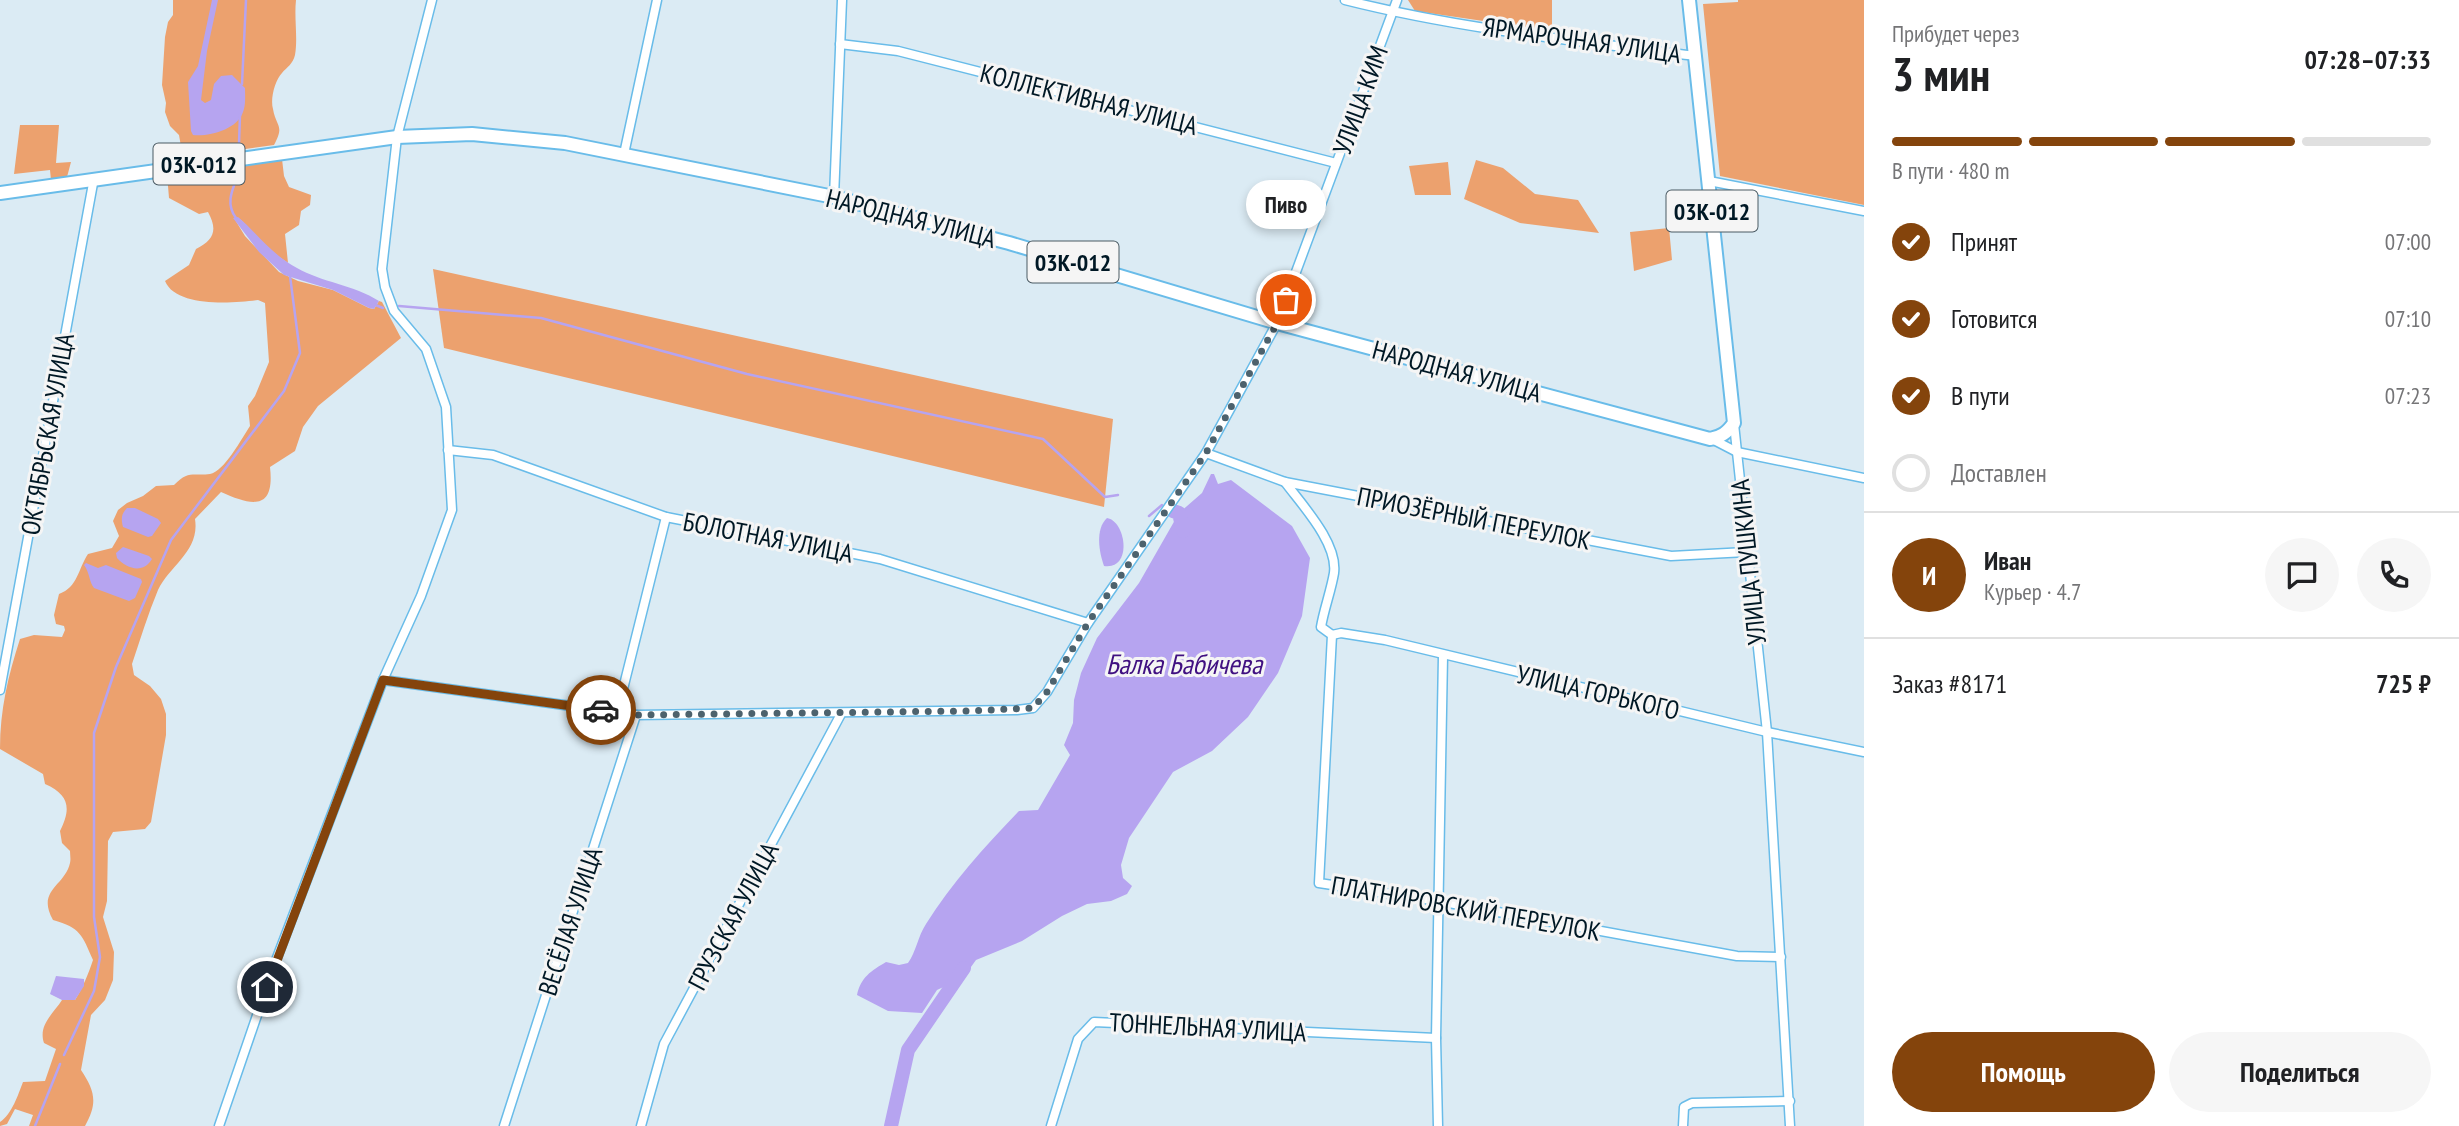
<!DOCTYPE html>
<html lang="ru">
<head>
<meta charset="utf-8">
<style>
  body { margin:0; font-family:"PT Sans Narrow",sans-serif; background:#f6f6f6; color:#202124; height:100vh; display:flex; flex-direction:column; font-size:26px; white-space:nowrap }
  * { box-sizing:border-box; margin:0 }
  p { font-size:23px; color:#757577 }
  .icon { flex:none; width:38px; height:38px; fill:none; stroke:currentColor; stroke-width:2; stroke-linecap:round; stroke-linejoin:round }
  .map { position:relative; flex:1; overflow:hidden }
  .drawer { display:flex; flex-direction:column; background:#fff; width:595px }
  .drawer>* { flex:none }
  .pin { position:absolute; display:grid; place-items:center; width:60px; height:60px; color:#fff; margin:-30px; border:4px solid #fff; border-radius:50%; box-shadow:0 2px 7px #0007 }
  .courier { position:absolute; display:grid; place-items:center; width:70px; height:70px; margin:-35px; border:5px solid #84440c; border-radius:50%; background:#fff; color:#222; box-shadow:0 2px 9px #0007 }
  .bubble { position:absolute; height:49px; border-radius:24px; background:#fff; box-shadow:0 4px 10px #0003; font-size:23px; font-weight:600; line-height:49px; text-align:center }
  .overview em { font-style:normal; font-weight:600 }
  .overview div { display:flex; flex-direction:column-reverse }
  .overview { display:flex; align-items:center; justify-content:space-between; height:119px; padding:0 28px }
  h1 { font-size:46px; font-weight:600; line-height:52px }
  .bar { display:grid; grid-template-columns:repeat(4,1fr); gap:10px 7px; align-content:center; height:84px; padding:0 28px }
  .bar i { height:9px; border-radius:5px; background:#e0e0e0 }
  .bar .active { background:#84440c }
  .bar p { grid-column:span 4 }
  .line { display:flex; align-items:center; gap:18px; padding:0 28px; border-top:2px solid #e0e0e0 }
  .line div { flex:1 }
  .round { display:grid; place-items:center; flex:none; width:74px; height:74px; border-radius:37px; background:#f6f6f6 }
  ol { padding:0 28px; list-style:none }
  li { display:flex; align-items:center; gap:21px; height:77px }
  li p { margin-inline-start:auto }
  li .icon { padding:7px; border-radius:50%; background:#84440c; color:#fff; stroke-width:4 }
  li:last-child { color:#757577 }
  li i { width:38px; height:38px; border:4px solid #e0e0e0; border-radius:50% }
  .button { display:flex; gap:14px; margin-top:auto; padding:14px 28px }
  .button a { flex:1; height:80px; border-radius:42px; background:#84440c; color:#fff; font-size:28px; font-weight:600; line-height:80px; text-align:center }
  .button a+a { background:#f6f6f6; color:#202124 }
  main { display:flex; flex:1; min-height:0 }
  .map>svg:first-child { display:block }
  .green { fill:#eca16e }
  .water { fill:#b6a4f0 }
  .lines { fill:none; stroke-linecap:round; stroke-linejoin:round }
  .stream { stroke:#b6a4f0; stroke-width:2.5 }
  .river { stroke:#b6a4f0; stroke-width:14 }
  .minor-casing { stroke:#69bce9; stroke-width:11 }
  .primary-casing { stroke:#69bce9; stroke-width:16 }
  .minor { stroke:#fff; stroke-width:8 }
  .primary { stroke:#fff; stroke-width:12 }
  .done { stroke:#4d626d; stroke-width:7; stroke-dasharray:0 12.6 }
  .route { stroke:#84440c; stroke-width:9 }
  .labels { text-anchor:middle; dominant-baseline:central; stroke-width:6; stroke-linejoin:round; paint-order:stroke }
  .shield { fill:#f5f5f5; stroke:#4a5a63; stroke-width:2 }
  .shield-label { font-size:24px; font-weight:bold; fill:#001825 }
  .street-label { font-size:26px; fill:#001825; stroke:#f5f5f5 }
  .water-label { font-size:28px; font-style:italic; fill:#401081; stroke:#f5f5f5 }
</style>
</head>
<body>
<main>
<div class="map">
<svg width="1864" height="1126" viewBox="0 0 1864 1126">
  <rect width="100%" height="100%" fill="#dbebf4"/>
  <!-- green -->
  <g class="green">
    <path d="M173,0H296C294,18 298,38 295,55C293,64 287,67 282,73C275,80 270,99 273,109C276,127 285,125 274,145L183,158L179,135L170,126L165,112L166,103L162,85L165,37L168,22L173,15Z"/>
    <polygon points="1408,0 1552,0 1552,31 1415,11"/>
    <polygon points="1738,0 1864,0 1864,205 1720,176 1703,4 1738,2"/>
    <polygon points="20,125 59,125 56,163 71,162 67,177 51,180 50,170 14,174"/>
    <path d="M282,159L284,176L289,187L311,195L310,205L301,211L299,225L285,234L288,263L269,250L242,221L238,218H234L245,236L279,272L298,281L333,290L369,308L374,309L379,301L382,302L401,338L318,406L303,427L295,451L270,467C275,511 252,506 221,492L195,519C200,551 170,565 158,590C148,614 140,640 132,664L134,675L150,686L161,699L166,714V735L151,822L145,829L113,832L108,841L107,901L103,917L114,952L113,980L105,1000L91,1015L81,1070C95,1091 98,1103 85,1126H29L33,1115L15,1109L7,1124L0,1126V1122C12,1114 18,1095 23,1082L45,1081L56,1049L44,1043C38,1025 53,1014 62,1000H75C83,987 88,975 93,960C82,935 81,928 53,920C36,890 65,886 70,863C71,859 70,855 70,851L62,843L60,831C71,809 70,795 45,784L43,774L0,749C0,710 8,676 20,639L34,635L62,637L65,630L64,626L56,624L54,615L59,594C78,587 78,569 88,554L112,548L119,536L113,521L118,510L127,503L143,496L156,486L174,485C188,470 193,476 210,474C224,472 242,438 250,426L248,406L255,396L269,362L265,303L258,300C234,303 176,308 165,281L189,265L196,249C214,240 218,230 208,212L199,214L169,198L167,174Z"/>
    <polygon points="1476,160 1503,168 1535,194 1578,200 1599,233 1520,223 1464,199"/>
    <polygon points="1448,162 1451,195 1415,195 1409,166"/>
    <polygon points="1669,228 1672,260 1634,271 1630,232"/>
    <polygon points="433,269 1113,419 1104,507 444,348"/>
  </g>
  <!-- water -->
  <g class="water">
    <path d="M212,0H218L207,51L201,100L205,103L211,100L214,84L221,76L232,75L245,88C245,95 246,105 243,112C238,129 209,137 193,135L191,131L188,82L198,66Z"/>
    <path d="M238,217C259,235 271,254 297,268C321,282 354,285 379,301L374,309L369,308L333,290L284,275L259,252L233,218Z"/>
    <path d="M1211,474H1214L1218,484L1231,480L1292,526L1310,558L1302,616L1278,673L1248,717L1212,751L1173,772L1129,838L1121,865L1123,878L1132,886L1127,894L1111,901L1087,904L1062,916L1022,941L976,960L963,978L937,990L922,1013L888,1011L857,995C861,977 871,971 886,962L899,965L908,963C916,952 918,936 926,924C951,884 986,845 1019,811L1038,810L1070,755L1064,745L1073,723L1074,700L1081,673L1097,638L1139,583L1179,513L1202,493Z"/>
    <path d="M127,508H135L158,519L161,523L152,536L148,537L123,527C121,519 121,514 127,508Z"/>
    <path d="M1107,518C1126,521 1133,570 1104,566C1099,552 1095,529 1107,518Z"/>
    <path d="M123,547L149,556L152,559C143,574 127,569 117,558L116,553Z"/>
    <path d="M86,563L98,568L106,565L141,579L142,582L135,598L129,601L94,588C89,582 90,573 84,565Z"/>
    <polygon points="56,976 84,979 84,986 75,1000 62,1000 50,994"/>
  </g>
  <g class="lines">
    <!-- stream -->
    <g class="stream">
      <polyline points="242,84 246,0"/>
      <polyline points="239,143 240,115"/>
      <path d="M236,218C224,202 234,187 240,170"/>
      <polyline points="373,304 383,308"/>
      <polyline points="399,306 541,318 747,374 1043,439 1105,497 1118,495"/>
      <polyline points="1149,516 1162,505"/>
      <polyline points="64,1055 94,991 100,957 94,917 94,733 116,667 171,540 284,391 300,353 290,276"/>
      <polyline points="35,1126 60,1064"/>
    </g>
    <!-- river -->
    <g class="river">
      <polyline points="1173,511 1179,513 1183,531"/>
      <polyline points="891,1126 908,1050 964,968"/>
    </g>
    <!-- minor casing -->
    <g class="minor-casing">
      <g id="minor">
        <path d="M1345,0C1460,29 1578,41 1695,56"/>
        <polyline points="840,44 898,51 1336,163"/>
        <polyline points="624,154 657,0"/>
        <polyline points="1709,181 1864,211"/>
        <polyline points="834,197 842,0"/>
        <polyline points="1734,424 1767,732 1790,1126"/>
        <polyline points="1712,439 1737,452 1864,478"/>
        <polyline points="448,450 493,455 666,517 880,559 1088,623"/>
        <polyline points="1206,453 1285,482 1671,556 1746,552"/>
        <path d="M1285,482C1302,505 1338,543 1334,573C1331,591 1324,609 1321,627L1332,635L1319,883L1438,901L1737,956L1781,957"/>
        <polyline points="1332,635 1341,633 1385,640 1767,732 1864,752"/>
        <polyline points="383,680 636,715 1017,710 1033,708 1047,692 1088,623 1206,453 1277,323 1397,0"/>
        <polyline points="0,690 94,178"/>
        <polyline points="617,713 666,517"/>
        <polyline points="219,1126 275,963 383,680 421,596 452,510 446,407 426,349 394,311 385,287 382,269 397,137 432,0"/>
        <polyline points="504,1126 636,715"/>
        <polyline points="641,1126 664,1044 841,714"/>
        <polyline points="1051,1126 1078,1039 1094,1022 1436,1038"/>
        <polyline points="1438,1126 1436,1038 1443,656"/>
        <polyline points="1683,1126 1684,1107 1692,1103 1790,1101"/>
      </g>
    </g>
    <!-- primary casing -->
    <g class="primary-casing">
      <path id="primary" d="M0,193L397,137L472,134L565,143L834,197L1009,243L1277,323L1710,439C1721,437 1727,433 1734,423L1689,0"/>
    </g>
    <!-- minor -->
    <use href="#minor" class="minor"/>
    <!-- primary -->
    <use href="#primary" class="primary"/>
  </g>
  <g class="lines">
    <!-- done -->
    <polyline class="done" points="601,710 636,715 967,711 1033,708 1047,692 1088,623 1206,453 1277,323 1286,300"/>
    <!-- route -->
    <polyline class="route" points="267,987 383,680 601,710"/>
  </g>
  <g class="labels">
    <!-- shield labels -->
    <g class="shield">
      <rect x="153.5" y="143.5" width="91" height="41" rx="5"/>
      <rect x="1666.5" y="190.5" width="91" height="41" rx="5"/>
      <rect x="1027.5" y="241.5" width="91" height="41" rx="5"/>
    </g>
    <g class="shield-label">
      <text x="199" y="164">03К-012</text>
      <text x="1712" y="211">03К-012</text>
      <text x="1073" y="262">03К-012</text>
    </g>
    <!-- street labels -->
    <g class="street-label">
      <text transform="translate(1582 40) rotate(8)">ЯРМАРОЧНАЯ УЛИЦА</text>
      <text transform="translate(1089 99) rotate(14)">КОЛЛЕКТИВНАЯ УЛИЦА</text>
      <text transform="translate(1360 100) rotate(-70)">УЛИЦА КИМ</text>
      <text transform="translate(911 218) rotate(14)">НАРОДНАЯ УЛИЦА</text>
      <text transform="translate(1457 371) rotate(15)">НАРОДНАЯ УЛИЦА</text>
      <text transform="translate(47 434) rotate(-80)">ОКТЯБРЬСКАЯ УЛИЦА</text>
      <text transform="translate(1474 518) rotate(11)">ПРИОЗЁРНЫЙ ПЕРЕУЛОК</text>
      <text transform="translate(768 537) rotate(11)">БОЛОТНАЯ УЛИЦА</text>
      <text transform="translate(1748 562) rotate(-96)">УЛИЦА ПУШКИНА</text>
      <text transform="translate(1598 692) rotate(13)">УЛИЦА ГОРЬКОГО</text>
      <text transform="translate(1466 908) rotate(10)">ПЛАТНИРОВСКИЙ ПЕРЕУЛОК</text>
      <text transform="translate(733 916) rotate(-62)">ГРУЗСКАЯ УЛИЦА</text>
      <text transform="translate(570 921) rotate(-72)">ВЕСЁЛАЯ УЛИЦА</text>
      <text transform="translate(1208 1027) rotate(3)">ТОННЕЛЬНАЯ УЛИЦА</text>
    </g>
    <!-- water labels -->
    <g class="water-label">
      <text x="1184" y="663">Балка Бабичева</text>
    </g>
  </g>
</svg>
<div class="pin" style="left:1286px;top:300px;background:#ea580c"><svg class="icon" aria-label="bag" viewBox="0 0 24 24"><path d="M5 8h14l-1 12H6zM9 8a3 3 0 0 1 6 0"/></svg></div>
<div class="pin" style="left:267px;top:987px;background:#1f2937"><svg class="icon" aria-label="home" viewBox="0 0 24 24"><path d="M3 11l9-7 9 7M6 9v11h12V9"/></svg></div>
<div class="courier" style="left:601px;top:710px"><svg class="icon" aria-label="car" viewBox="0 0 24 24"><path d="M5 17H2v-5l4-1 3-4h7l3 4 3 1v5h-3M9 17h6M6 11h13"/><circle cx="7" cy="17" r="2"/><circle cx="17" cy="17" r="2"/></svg></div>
<div class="bubble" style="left:1246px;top:180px;width:80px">Пиво</div>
</div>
<section class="drawer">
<div class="overview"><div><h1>3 мин</h1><p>Прибудет через</p></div><em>07:28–07:33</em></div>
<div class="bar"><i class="active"></i><i class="active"></i><i class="active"></i><i></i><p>В пути · 480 m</p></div>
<ol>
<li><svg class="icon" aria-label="check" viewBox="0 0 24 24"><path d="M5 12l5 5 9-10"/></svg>Принят<p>07:00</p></li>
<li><svg class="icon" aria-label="check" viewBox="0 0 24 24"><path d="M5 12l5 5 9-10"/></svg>Готовится<p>07:10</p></li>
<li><svg class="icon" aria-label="check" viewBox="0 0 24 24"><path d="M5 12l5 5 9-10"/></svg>В пути<p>07:23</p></li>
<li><i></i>Доставлен</li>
</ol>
<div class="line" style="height:126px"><b class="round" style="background:#84440c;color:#fff">И</b><div><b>Иван</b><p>Курьер · 4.7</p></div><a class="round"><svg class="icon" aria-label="chat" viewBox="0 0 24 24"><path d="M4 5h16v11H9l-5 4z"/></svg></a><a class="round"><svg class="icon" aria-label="phone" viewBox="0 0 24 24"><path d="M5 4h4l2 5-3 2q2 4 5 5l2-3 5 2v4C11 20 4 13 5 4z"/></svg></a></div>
<div class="line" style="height:91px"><div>Заказ #8171</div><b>725 ₽</b></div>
<div class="button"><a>Помощь</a><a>Поделиться</a></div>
</section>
</main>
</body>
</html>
